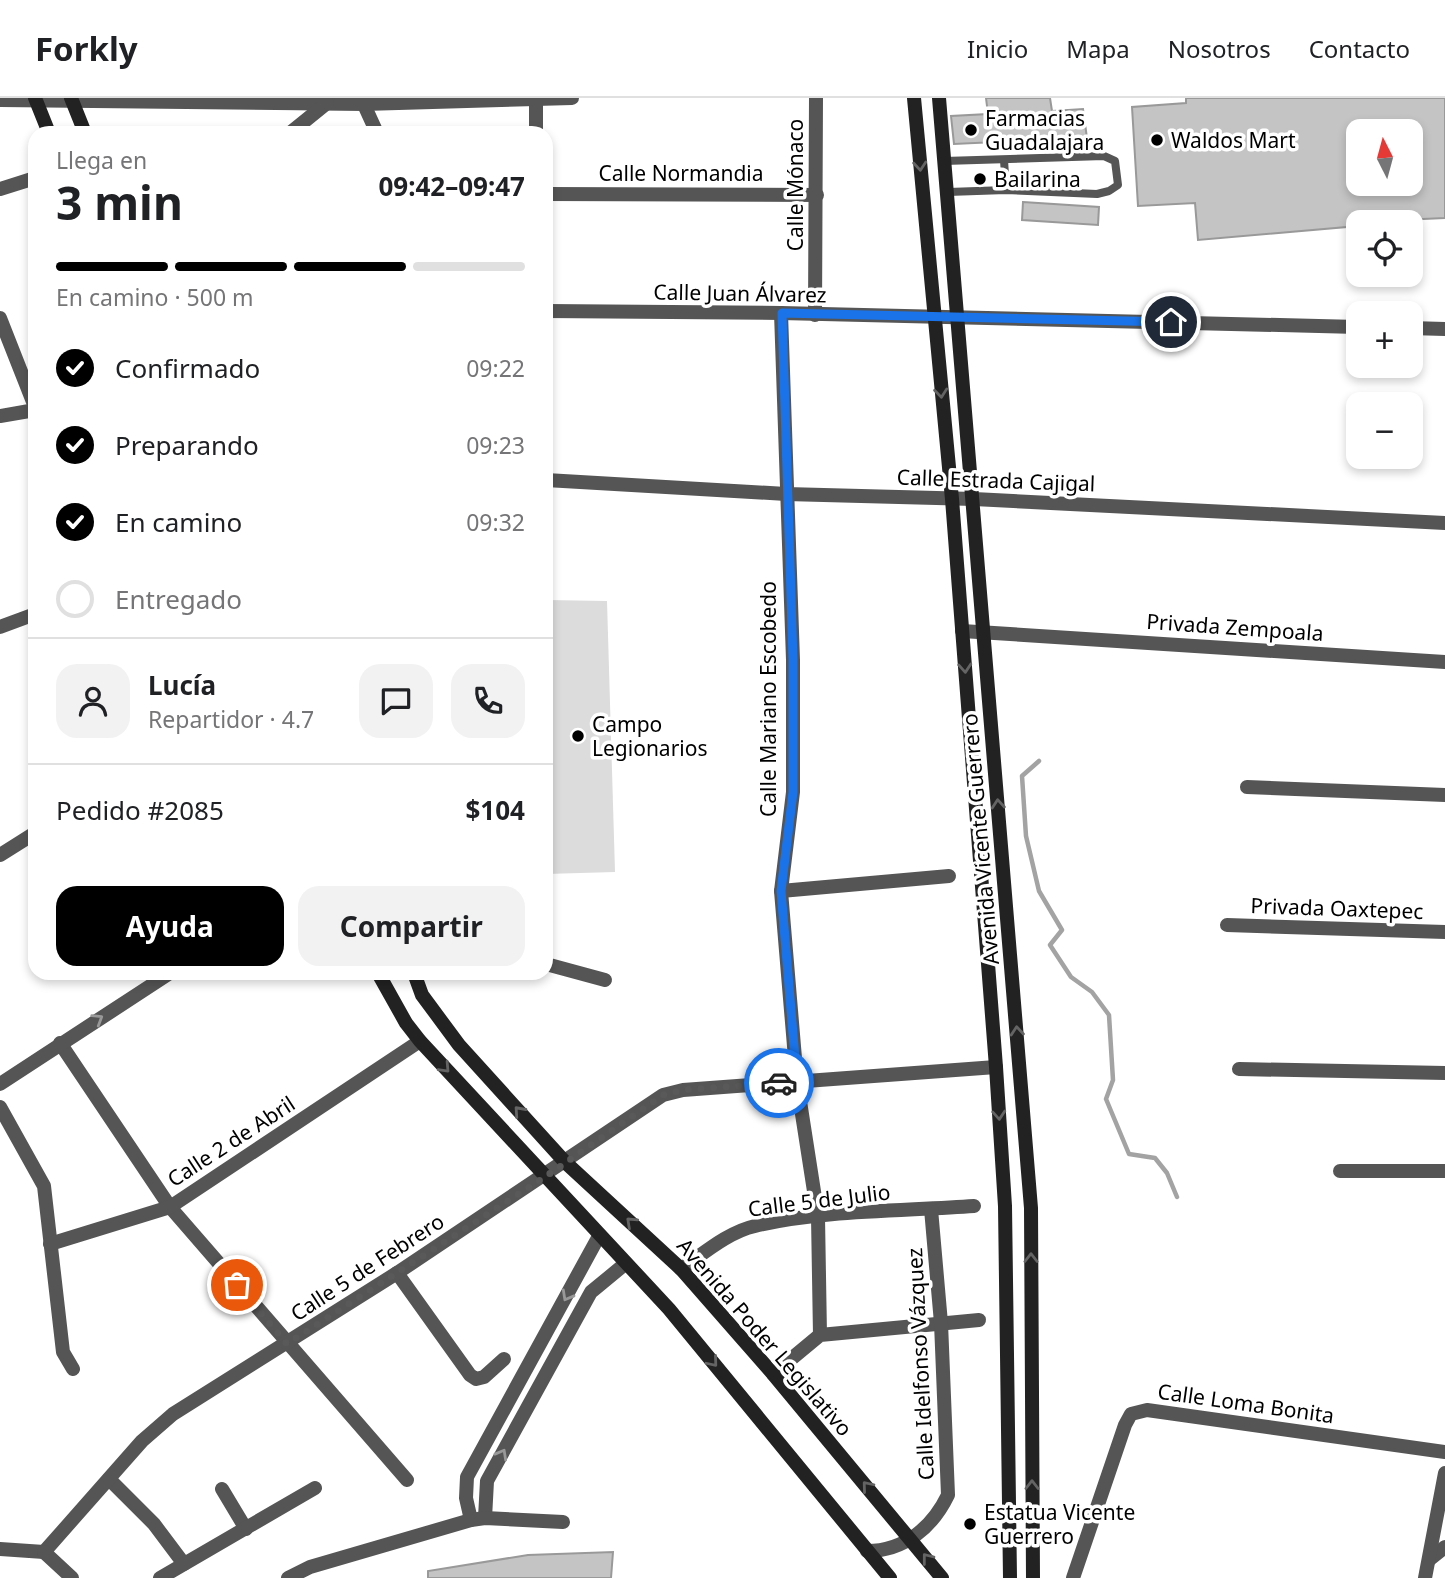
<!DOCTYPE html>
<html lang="es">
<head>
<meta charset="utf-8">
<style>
  body { margin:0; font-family:"Noto Sans",sans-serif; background:#f2f2f2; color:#202124; height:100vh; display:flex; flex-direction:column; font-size:26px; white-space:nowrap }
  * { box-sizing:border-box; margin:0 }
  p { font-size:23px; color:#757577 }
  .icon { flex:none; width:38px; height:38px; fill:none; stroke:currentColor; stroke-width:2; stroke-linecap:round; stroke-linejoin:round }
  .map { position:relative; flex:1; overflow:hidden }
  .side { position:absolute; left:28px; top:28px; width:525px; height:854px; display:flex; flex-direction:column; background:#fff; border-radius:21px; box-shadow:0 4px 10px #0003 }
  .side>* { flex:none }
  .needle { width:46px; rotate:354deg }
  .tools { position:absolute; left:1346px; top:21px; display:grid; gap:14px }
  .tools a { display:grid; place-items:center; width:77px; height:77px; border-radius:14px; background:#fff; box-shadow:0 4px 10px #0003; font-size:35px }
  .pin { position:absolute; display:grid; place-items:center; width:60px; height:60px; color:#fff; margin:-30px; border:4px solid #fff; border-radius:50%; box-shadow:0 2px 7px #0007 }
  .courier { position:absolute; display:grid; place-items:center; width:70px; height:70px; margin:-35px; border:5px solid #1a73e8; border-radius:50%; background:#fff; color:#222; box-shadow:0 2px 9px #0007 }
  .headline em { font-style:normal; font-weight:700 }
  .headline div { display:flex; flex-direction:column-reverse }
  .headline { display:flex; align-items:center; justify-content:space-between; height:119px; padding:0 28px }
  h1 { font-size:46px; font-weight:700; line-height:52px }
  .bar { display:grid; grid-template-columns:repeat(4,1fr); gap:10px 7px; align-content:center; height:84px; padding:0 28px }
  .bar i { height:9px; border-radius:5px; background:#e0e0e0 }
  .bar .on { background:#000 }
  .bar p { grid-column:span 4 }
  .line { display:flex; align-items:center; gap:18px; padding:0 28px; border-top:2px solid #e0e0e0 }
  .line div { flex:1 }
  .round { display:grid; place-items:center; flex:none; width:74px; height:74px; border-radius:21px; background:#f2f2f2 }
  ol { padding:0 28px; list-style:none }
  li { display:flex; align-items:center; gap:21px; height:77px }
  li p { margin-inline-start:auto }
  li .icon { padding:7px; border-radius:50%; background:#000; color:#fff; stroke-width:4 }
  li:last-child { color:#757577 }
  li i { width:38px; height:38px; border:4px solid #e0e0e0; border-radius:50% }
  .button { display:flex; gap:14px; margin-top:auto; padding:14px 28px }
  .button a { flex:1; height:80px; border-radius:21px; background:#000; color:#fff; font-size:28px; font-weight:700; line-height:80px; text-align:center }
  .button a+a { background:#f2f2f2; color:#202124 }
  header { display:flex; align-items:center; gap:42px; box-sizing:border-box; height:98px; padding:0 35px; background:#fff; border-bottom:2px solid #e0e0e0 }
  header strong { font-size:33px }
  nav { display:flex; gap:38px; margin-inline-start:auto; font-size:24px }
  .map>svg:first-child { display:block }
  .green { fill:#dcdcdc }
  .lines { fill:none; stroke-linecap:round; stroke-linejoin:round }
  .stream { stroke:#a3a3a3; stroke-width:4.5 }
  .building { fill:#c4c4c4; stroke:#999; stroke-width:2; fill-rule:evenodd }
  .service { stroke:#555; stroke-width:8 }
  .minor { stroke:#555; stroke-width:14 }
  .tertiary { stroke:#555; stroke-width:14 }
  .secondary { stroke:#222; stroke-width:14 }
  .oneway { stroke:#646464 }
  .oneway2 { stroke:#999 }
  .done { stroke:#595959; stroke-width:7; stroke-dasharray:0 12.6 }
  .route { stroke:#1a73e8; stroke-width:9 }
  .poi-dot { fill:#000; stroke:#fff; stroke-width:2.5 }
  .labels { text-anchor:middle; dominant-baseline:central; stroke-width:7; stroke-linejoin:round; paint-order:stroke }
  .poi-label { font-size:21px; fill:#000; stroke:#fff; text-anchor:start }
  .street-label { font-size:21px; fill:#000; stroke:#fff }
</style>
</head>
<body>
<header>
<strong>Forkly</strong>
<nav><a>Inicio</a><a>Mapa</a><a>Nosotros</a><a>Contacto</a></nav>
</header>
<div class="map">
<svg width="1445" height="1480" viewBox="0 0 1445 1480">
  <rect width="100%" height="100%" fill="#fff"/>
  <!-- green -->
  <polygon class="green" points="546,502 607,503 615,774 546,776"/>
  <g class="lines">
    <!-- stream -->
    <polyline class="stream" points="1039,663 1022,678 1026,738 1039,793 1062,832 1050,847 1071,879 1092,894 1109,917 1113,982 1106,1001 1129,1056 1155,1060 1167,1075 1177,1099"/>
  </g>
  <!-- building -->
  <g class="building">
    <polygon points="986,0 1050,0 1052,13 1083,11 1087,40 954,46 951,18 988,16"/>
    <path d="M1186,0H1445V120L1358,124V128L1198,142L1195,105L1138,108L1132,9L1186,5ZM1358,33H1410V86H1358Z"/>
    <polygon points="1023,104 1099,109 1098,127 1022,122"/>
    <polygon points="613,1454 611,1480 428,1480 428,1473 528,1457"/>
  </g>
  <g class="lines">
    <!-- service -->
    <g class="service">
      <polyline points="1004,62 1006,92"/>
      <polyline points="944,63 1104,58 1115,63 1118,87 1109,93 1097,96 1006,92 948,94"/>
    </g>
    <!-- minor -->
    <g class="minor">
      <polyline points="361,0 377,35"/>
      <polyline points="0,2 364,6 572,0"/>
      <polyline points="290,35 327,5"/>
      <polyline points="536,35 536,2"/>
      <polyline points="0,91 35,80"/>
      <polyline points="546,96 817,97"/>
      <polyline points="546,213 781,215 1358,229"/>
      <polyline points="781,215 793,562 793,694 781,793 797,984 818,1119 820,1237"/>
      <polyline points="815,217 816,0"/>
      <polyline points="0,220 35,309"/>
      <polyline points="1410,230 1445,231"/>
      <polyline points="0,318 35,312"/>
      <polyline points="546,382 786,396 974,401 1445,425"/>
      <polyline points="0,529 35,516"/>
      <polyline points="962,533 1445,564"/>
      <polyline points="1247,689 1445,697"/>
      <polyline points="0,757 35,735"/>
      <polyline points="781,793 949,778"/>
      <polyline points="1227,827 1445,834"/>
      <polyline points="546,866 605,882"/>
      <polyline points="60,945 170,1109 407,1382"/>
      <polyline points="1239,971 1445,975"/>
      <polyline points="0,986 170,875"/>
      <polyline points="0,1009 44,1088 63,1254 73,1271"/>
      <polyline points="1340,1073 1445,1073"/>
      <polyline points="50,1146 170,1109 420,943"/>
      <path d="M681,1171C703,1156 728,1134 755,1128C819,1112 907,1113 974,1108"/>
      <polyline points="397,1175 470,1277 476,1281 484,1279 504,1261"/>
      <polyline points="773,1276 820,1237 979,1222"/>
      <polyline points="109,1381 154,1426 184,1466"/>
      <polyline points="222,1391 246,1431"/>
      <polyline points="485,1420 487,1383 591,1194 625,1166"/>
      <polyline points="471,1422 466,1400 467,1379 599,1138"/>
      <polyline points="0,1451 44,1454"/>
      <path d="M867,1453C904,1453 932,1430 948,1397L941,1225L931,1111"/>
      <polyline points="44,1454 142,1343 173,1316 397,1175 663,997 683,992 996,969"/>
      <polyline points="44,1454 72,1480"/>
      <polyline points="1430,1461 1445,1449"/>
      <polyline points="160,1480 315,1390"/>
      <polyline points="288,1480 310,1469 471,1422 485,1420 563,1424"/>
      <polyline points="1073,1480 1125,1327 1131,1316 1147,1312 1445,1354"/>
    </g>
    <!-- tertiary -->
    <polyline class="tertiary" points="1425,1480 1445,1375"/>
    <!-- secondary -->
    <g class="secondary">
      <polyline points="35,0 49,35"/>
      <polyline points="71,0 85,35"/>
      <polyline points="914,0 952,401 996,969 1005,1108 1010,1480"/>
      <polyline points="939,0 1031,1110 1033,1480"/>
      <polyline points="378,875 406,925 420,943 669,1211 890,1480"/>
      <polyline points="414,875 422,897 459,947 565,1064 681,1171 773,1276 942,1480"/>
    </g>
  </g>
  <!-- one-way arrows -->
  <defs><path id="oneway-chevron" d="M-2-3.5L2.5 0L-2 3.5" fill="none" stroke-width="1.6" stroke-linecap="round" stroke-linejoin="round" transform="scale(1.75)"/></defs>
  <g class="oneway">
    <use href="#oneway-chevron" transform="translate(920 68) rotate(85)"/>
    <use href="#oneway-chevron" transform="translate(941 295) rotate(84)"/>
    <use href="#oneway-chevron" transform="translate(965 570) rotate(86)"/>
    <use href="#oneway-chevron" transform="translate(998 706) rotate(-95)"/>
    <use href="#oneway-chevron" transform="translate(1017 933) rotate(-95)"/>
    <use href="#oneway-chevron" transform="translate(445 970) rotate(47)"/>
    <use href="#oneway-chevron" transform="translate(519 1013) rotate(-132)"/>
    <use href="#oneway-chevron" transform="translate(999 1017) rotate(86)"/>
    <use href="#oneway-chevron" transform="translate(631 1124) rotate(-137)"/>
    <use href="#oneway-chevron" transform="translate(1031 1160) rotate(-90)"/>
    <use href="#oneway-chevron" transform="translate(713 1264) rotate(50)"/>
    <use href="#oneway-chevron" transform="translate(1032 1387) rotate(-90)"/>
    <use href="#oneway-chevron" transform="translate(867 1388) rotate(-130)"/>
    <use href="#oneway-chevron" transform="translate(927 1460) rotate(-128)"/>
  </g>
  <g class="oneway2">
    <use href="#oneway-chevron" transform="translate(98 921) rotate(-32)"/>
    <use href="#oneway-chevron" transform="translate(567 1198) rotate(119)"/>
    <use href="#oneway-chevron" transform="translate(502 1356) rotate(-61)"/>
  </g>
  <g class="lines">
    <!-- done -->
    <polyline class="done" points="237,1187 287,1246 545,1079 663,997 683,992 779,985"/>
    <!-- route -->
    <polyline class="route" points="779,985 797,984 781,793 793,694 793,562 782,215 1171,224"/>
  </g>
  <!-- markers -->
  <g class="poi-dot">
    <circle cx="971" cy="32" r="7"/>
    <circle cx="1157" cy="42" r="7"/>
    <circle cx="980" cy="81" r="7"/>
    <circle cx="578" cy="638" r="7"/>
    <circle cx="970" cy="1426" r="7"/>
  </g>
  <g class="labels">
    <!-- poi labels -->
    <g class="poi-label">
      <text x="985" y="20">Farmacias<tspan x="985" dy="24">Guadalajara</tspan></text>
      <text x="1171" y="42">Waldos Mart</text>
      <text x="994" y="81">Bailarina</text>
      <text x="592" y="626">Campo<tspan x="592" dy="24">Legionarios</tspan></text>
      <text x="984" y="1414">Estatua Vicente<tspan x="984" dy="24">Guerrero</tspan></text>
    </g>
    <!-- street labels -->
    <g class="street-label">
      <text x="681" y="75">Calle Normandia</text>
      <text transform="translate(795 87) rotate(-90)">Calle Mónaco</text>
      <text transform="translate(740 195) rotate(1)">Calle Juan Álvarez</text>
      <text transform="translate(996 382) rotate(2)">Calle Estrada Cajigal</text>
      <text transform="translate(1235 529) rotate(4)">Privada Zempoala</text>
      <text transform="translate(768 601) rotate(-90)">Calle Mariano Escobedo</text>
      <text transform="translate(980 741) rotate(-95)">Avenida Vicente Guerrero</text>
      <text transform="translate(1337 810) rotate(2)">Privada Oaxtepec</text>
      <text transform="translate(231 1043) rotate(-33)">Calle 2 de Abril</text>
      <text transform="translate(819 1102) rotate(-7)">Calle 5 de Julio</text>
      <text transform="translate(367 1169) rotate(-33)">Calle 5 de Febrero</text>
      <text transform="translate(765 1239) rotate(49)">Avenida Poder Legislativo</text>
      <text transform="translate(920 1266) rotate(-93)">Calle Idelfonso Vázquez</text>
      <text transform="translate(1246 1305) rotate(8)">Calle Loma Bonita</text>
    </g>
  </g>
</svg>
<div class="tools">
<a><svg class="needle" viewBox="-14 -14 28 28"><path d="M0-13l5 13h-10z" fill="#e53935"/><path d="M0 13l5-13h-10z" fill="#757577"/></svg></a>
<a><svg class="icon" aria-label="locate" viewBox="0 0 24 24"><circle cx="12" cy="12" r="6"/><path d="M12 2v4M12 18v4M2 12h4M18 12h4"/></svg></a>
<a>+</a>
<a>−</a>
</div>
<div class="pin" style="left:237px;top:1187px;background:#ea580c"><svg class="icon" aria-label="bag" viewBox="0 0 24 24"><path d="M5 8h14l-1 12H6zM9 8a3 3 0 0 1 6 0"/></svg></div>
<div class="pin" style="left:1171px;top:224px;background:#1f2937"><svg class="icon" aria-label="home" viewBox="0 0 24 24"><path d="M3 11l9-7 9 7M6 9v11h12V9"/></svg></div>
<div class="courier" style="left:779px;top:985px"><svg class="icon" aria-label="car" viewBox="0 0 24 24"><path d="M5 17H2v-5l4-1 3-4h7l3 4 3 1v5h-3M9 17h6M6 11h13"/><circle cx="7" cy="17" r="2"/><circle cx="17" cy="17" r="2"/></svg></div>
<section class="side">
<div class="headline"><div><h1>3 min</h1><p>Llega en</p></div><em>09:42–09:47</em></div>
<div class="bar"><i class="on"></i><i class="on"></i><i class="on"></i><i></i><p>En camino · 500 m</p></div>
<ol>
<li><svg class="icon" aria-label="check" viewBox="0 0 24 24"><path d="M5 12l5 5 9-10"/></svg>Confirmado<p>09:22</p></li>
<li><svg class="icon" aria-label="check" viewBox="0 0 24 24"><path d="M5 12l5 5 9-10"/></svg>Preparando<p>09:23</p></li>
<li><svg class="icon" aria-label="check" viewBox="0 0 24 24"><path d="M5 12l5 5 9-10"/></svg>En camino<p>09:32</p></li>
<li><i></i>Entregado</li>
</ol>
<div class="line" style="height:126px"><a class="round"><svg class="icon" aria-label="person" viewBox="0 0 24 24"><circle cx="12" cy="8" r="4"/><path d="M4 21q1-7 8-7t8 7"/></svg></a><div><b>Lucía</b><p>Repartidor · 4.7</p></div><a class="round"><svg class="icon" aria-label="chat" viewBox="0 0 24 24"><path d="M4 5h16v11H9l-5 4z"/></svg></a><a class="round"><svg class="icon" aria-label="phone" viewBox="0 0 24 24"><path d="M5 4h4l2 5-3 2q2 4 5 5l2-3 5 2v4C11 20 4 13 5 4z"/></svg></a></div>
<div class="line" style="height:91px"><div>Pedido #2085</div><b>$104</b></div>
<div class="button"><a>Ayuda</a><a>Compartir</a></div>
</section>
</div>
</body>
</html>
